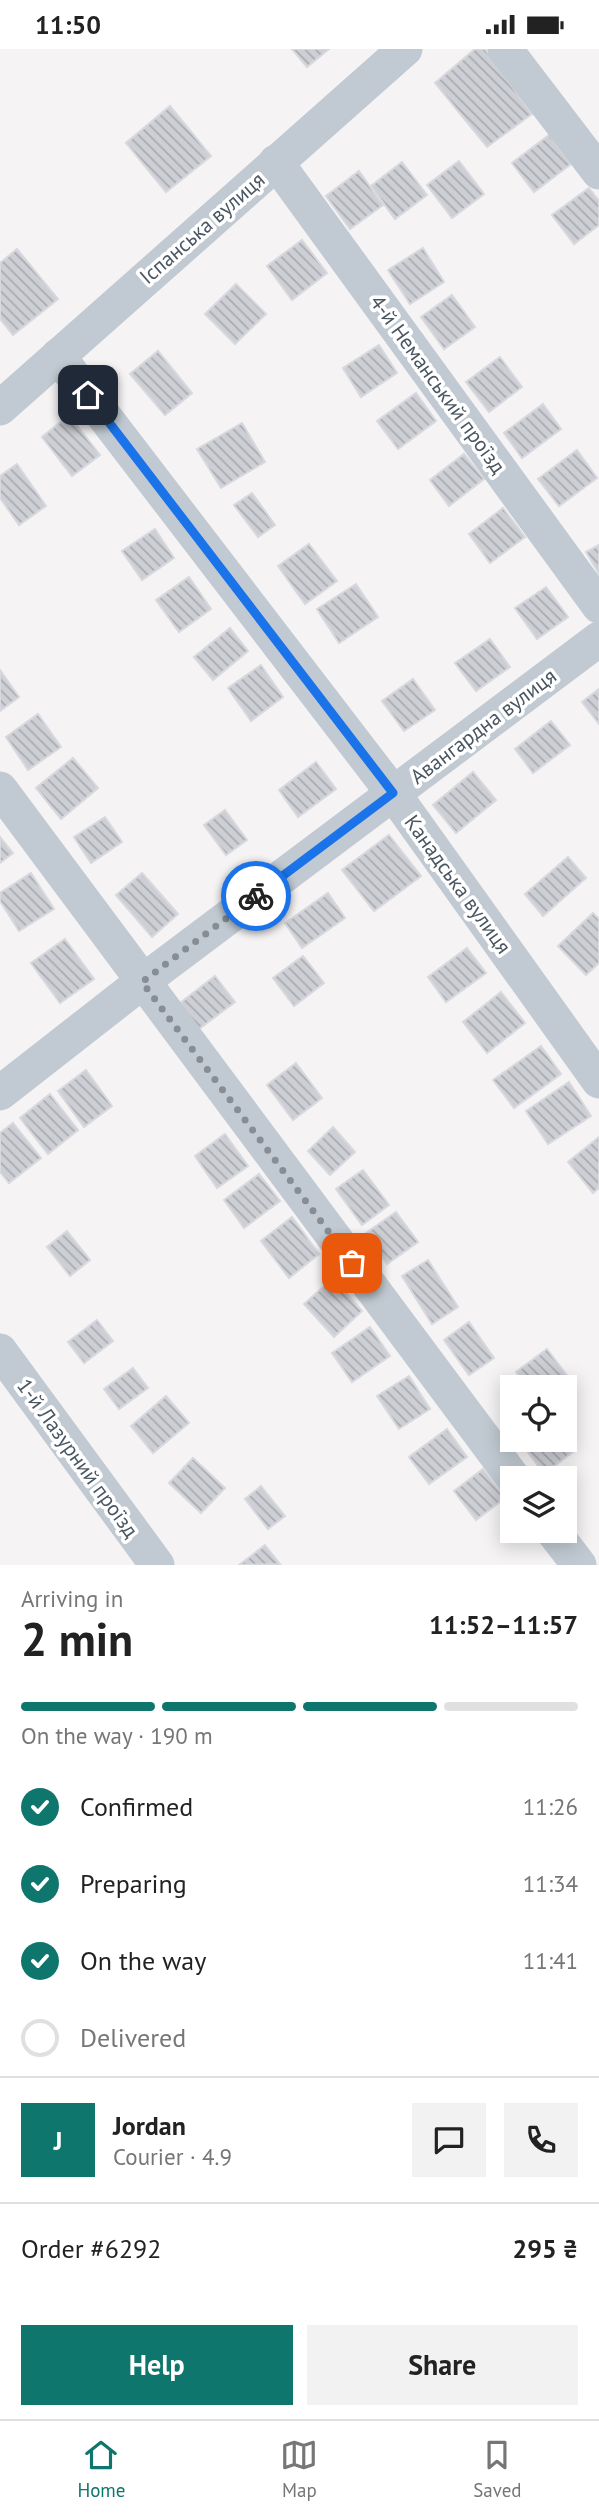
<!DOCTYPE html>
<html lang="en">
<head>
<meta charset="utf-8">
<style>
  body { margin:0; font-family:"PT Sans",sans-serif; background:#f2f2f2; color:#222; height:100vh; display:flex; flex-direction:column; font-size:26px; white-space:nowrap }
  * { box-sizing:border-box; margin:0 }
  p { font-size:23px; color:#767676 }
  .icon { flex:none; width:38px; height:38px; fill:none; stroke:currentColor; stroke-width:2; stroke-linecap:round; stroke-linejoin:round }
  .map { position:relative; height:1516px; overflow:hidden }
  .sheet { display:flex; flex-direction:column; background:#fff; flex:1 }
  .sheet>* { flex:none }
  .tools { position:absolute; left:500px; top:1326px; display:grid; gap:14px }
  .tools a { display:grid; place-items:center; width:77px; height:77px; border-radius:0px; background:#fff; box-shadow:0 4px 18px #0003; font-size:35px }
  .pin { position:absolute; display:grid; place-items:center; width:60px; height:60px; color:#fff; margin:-30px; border-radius:14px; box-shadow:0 4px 10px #0006 }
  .courier { position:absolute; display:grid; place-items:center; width:70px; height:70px; margin:-35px; border:5px solid #1a73e8; border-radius:50%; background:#fff; color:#222; box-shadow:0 2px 9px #0007 }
  .head em { font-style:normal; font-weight:800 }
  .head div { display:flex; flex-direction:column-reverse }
  .head { display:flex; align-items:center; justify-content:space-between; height:119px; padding:0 21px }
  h1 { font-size:46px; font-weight:800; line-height:52px }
  .bar { display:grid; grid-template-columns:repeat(4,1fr); gap:10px 7px; align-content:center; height:84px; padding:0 21px }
  .bar i { height:9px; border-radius:5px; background:#e0e0e0 }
  .bar .selected { background:#0f766e }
  .bar p { grid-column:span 4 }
  .line { display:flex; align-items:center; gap:18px; padding:0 21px; border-top:2px solid #e0e0e0 }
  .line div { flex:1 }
  .round { display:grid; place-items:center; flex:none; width:74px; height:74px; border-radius:0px; background:#f2f2f2 }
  ol { padding:0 21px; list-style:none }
  li { display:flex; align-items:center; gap:21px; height:77px }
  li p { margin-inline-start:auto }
  li .icon { padding:7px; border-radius:50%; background:#0f766e; color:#fff; stroke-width:4 }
  li:last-child { color:#767676 }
  li i { width:38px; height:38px; border:4px solid #e0e0e0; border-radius:50% }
  .primary-button { display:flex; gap:14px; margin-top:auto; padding:14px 21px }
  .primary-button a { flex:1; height:80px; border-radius:0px; background:#0f766e; color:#fff; font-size:28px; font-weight:800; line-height:80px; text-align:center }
  .primary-button a+a { background:#f2f2f2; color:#222 }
  .status { display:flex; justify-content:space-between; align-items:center; height:49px; padding:0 35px; background:#fff; direction:ltr }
  .status svg { height:19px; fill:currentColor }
  .dock { display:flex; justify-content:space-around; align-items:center; height:98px; border-top:2px solid #e0e0e0; background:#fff; font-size:19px; color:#767676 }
  .dock a { display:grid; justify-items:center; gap:4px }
  .dock .selected { color:#0f766e }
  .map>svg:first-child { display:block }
  .building { fill:url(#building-back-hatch); stroke:#d7d9de; stroke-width:2 }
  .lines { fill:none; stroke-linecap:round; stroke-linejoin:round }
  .minor { stroke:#c1cad2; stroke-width:35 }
  .done { stroke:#868d94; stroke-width:7; stroke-dasharray:0 12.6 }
  .route { stroke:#1a73e8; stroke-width:9 }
  .labels { text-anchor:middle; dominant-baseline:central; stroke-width:7; stroke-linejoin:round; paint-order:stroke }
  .street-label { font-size:21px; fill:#4a5661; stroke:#fff }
</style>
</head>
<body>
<div class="status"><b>11:50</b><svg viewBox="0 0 49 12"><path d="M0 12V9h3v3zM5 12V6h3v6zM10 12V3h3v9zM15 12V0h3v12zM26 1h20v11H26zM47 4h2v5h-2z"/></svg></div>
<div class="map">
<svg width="599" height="1516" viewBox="0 0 599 1516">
  <defs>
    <pattern id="building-back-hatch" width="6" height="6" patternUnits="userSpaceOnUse" patternTransform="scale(1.75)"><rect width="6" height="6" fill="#cdcfd5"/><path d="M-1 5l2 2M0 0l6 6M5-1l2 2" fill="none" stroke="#a8abb0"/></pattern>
  </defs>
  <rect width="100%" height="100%" fill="#f5f3f3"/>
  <!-- building -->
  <g class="building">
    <polygon points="292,0 329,0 307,18"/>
    <polygon points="475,0 485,0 532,65 487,98 435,34"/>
    <polygon points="170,57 211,107 166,143 126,94"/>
    <polygon points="549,86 571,115 534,143 512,114"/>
    <polygon points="459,112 484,145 452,169 427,136"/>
    <polygon points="402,113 427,146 395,170 371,137"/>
    <polygon points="359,122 383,156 350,180 326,147"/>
    <polygon points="589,139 599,152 599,176 574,195 552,166"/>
    <polygon points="302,191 327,224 292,251 267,217"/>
    <polygon points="423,199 444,233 410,255 388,221"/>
    <polygon points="17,200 58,250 13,286 0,270 0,214"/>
    <polygon points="236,235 266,265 235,295 205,265"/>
    <polygon points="452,246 475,278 444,300 421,268"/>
    <polygon points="379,296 397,324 361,348 343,319"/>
    <polygon points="158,302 192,344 165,366 130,325"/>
    <polygon points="500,308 522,338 489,363 466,333"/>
    <polygon points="416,344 436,372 398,400 377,372"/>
    <polygon points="543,355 561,380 522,409 504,384"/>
    <polygon points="69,366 100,406 72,427 42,388"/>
    <polygon points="242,374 265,413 221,439 197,400"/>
    <polygon points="577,401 597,429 559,457 538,430"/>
    <polygon points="464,405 484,430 449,457 430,431"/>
    <polygon points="17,415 46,457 19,476 0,449 0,427"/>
    <polygon points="252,444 275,476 258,488 234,456"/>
    <polygon points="503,459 525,488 490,514 469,485"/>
    <polygon points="155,480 174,509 142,531 122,502"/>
    <polygon points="309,495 337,532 305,555 278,517"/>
    <polygon points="599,496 599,525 586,503"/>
    <polygon points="189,528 211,560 179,583 156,551"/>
    <polygon points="356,535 378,568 339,594 317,560"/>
    <polygon points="546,538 568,568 537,590 515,559"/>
    <polygon points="230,579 248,602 213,631 194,608"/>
    <polygon points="490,590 510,618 476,642 455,614"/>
    <polygon points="261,616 283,648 251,672 228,639"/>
    <polygon points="0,621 19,648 0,662"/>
    <polygon points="413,630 435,661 404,682 382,652"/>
    <polygon points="599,640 599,675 582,653"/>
    <polygon points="38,665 61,698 28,721 6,688"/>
    <polygon points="551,672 570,696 533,724 515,700"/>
    <polygon points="73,709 98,739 61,770 36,739"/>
    <polygon points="316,713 336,740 298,768 279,741"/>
    <polygon points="473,723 496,751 456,784 433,756"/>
    <polygon points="225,761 247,791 226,806 204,776"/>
    <polygon points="105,768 122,793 91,814 74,788"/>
    <polygon points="389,786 421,827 374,862 342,821"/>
    <polygon points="0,788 13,804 0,814"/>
    <polygon points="568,808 586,829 543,867 525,845"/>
    <polygon points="31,824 54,860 19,882 0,852 0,844"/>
    <polygon points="142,824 178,865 152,888 116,846"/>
    <polygon points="328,844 345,869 302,899 285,874"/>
    <polygon points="593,864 599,870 599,914 586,926 558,897"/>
    <polygon points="65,890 94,930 60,954 31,914"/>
    <polygon points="467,899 486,924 446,953 428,928"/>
    <polygon points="303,907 324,934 294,957 273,929"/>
    <polygon points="215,927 235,953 199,980 180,954"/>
    <polygon points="501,943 525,974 487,1004 463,973"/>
    <polygon points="541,997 561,1025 514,1059 493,1031"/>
    <polygon points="296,1014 322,1049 293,1071 267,1036"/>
    <polygon points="86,1021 112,1057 84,1078 58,1042"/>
    <polygon points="569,1033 591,1067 548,1095 526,1062"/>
    <polygon points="50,1045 78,1081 48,1105 20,1069"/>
    <polygon points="13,1074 41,1109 9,1134 0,1123 0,1084"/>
    <polygon points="333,1078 355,1103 330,1126 308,1102"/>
    <polygon points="225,1085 248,1117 217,1139 195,1107"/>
    <polygon points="599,1088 599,1139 593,1144 568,1113"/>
    <polygon points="363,1121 389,1156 362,1176 336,1140"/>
    <polygon points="259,1125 280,1152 244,1179 224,1151"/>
    <polygon points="396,1163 418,1193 387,1215 366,1184"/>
    <polygon points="292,1168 319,1205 289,1229 261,1192"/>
    <polygon points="67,1182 90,1211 70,1227 47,1198"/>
    <polygon points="428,1211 458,1258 432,1275 402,1227"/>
    <polygon points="333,1229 362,1262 334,1288 304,1255"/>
    <polygon points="97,1271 113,1292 84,1314 68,1293"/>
    <polygon points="469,1273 494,1309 469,1326 444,1291"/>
    <polygon points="370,1278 390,1307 352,1333 332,1304"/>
    <polygon points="547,1300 569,1329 555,1339 528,1339 516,1323"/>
    <polygon points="133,1319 148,1339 119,1360 104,1340"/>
    <polygon points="409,1327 430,1360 399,1380 377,1347"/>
    <polygon points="166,1347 189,1374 153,1404 131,1377"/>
    <polygon points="447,1380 467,1408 429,1435 409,1408"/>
    <polygon points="565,1390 574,1402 544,1425 519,1391"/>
    <polygon points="193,1409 225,1439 201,1464 169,1434"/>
    <polygon points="483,1420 505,1449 476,1471 454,1442"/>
    <polygon points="261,1437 285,1467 268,1480 245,1450"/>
    <polygon points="265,1496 280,1515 239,1516"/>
  </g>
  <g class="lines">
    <!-- minor -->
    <g class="minor">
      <polyline points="505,0 599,123"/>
      <polyline points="276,113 599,557"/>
      <polyline points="58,307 393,744 599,1032"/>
      <polyline points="0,359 405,0"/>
      <polyline points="0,740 514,1430"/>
      <polyline points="0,1044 142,933 599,590"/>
      <polyline points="0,1302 157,1516"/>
      <polyline points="553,1482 579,1516"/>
    </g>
  </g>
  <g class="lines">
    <!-- done -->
    <polyline class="done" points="256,847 142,933 352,1214"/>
    <!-- route -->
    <polyline class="route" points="88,346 393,744 256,847"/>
  </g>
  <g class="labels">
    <!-- street labels -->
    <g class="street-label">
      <text transform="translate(202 179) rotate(-41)">Іспанська вулиця</text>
      <text transform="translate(438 335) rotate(54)">4-й Неманський проїзд</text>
      <text transform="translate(483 677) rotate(-37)">Авангардна вулиця</text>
      <text transform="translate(458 835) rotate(54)">Канадська вулиця</text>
      <text transform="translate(78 1409) rotate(54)">1-й Лазурний проїзд</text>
    </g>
  </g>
</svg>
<div class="tools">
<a><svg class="icon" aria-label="locate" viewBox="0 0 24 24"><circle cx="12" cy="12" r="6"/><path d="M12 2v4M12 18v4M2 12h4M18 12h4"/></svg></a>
<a><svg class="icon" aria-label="layers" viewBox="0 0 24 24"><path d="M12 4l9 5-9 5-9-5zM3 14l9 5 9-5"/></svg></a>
</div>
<div class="pin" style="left:352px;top:1214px;background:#ea580c"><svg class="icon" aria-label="bag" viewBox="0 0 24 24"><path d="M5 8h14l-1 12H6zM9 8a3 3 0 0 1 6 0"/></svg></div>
<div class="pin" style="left:88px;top:346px;background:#1f2937"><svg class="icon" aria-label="home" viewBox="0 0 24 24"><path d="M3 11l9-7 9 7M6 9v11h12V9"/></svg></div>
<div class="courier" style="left:256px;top:847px"><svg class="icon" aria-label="bike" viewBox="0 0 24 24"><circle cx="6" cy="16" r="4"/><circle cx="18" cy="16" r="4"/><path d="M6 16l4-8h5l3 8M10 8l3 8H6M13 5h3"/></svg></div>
</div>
<section class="sheet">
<div class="head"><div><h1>2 min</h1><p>Arriving in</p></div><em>11:52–11:57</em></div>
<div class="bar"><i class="selected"></i><i class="selected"></i><i class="selected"></i><i></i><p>On the way · 190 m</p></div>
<ol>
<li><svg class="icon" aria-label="check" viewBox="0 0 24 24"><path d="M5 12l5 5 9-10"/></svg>Confirmed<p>11:26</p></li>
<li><svg class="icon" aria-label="check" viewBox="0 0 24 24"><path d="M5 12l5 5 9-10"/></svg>Preparing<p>11:34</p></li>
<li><svg class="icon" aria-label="check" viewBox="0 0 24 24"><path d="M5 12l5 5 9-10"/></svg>On the way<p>11:41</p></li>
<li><i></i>Delivered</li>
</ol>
<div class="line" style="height:126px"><b class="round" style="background:#0f766e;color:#fff">J</b><div><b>Jordan</b><p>Courier · 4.9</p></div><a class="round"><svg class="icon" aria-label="chat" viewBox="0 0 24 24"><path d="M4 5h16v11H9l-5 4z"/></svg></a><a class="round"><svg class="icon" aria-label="phone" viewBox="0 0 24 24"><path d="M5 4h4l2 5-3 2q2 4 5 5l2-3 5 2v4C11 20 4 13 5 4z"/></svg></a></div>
<div class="line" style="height:91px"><div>Order #6292</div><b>295 ₴</b></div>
<div class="primary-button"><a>Help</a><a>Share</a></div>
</section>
<nav class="dock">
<a class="selected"><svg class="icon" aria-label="home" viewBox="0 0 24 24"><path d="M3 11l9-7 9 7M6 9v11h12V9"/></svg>Home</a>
<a><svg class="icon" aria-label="map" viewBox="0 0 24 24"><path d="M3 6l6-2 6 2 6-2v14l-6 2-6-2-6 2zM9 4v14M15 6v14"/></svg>Map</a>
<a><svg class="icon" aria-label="saved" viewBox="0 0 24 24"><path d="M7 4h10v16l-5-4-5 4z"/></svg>Saved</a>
</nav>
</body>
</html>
